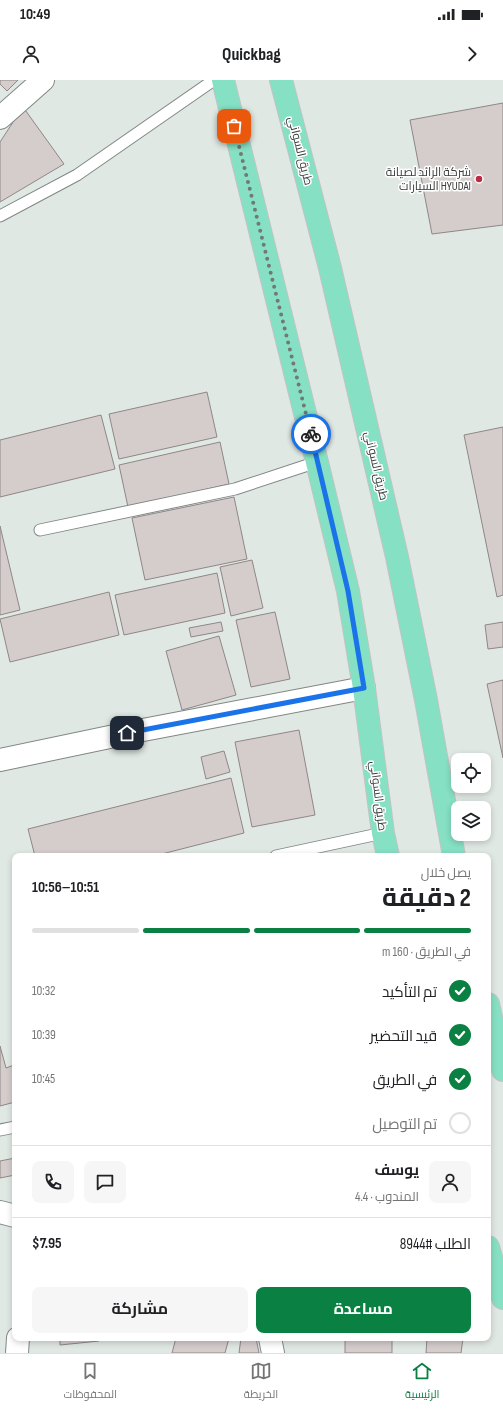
<!DOCTYPE html>
<html lang="ar">
<head>
<meta charset="utf-8">
<style>
  body { margin:0; font-family:"Sofia Sans Condensed",Cairo,sans-serif; background:#f6f6f6; color:#202124; direction:rtl; height:100vh; display:flex; flex-direction:column; font-size:15px; white-space:nowrap }
  * { box-sizing:border-box; margin:0 }
  p { font-size:13px; color:#757577 }
  .icon { flex:none; width:22px; height:22px; fill:none; stroke:currentColor; stroke-width:2; stroke-linecap:round; stroke-linejoin:round }
  .map { position:relative; flex:1; overflow:hidden; direction:ltr }
  .panel { position:absolute; left:12px; top:773px; width:479px; height:488px; display:flex; flex-direction:column; background:#fff; border-radius:8px; box-shadow:0 2px 6px #0003; direction:rtl }
  .panel>* { flex:none }
  .buttons { position:absolute; left:451px; top:673px; display:grid; gap:8px }
  .buttons a { display:grid; place-items:center; width:40px; height:40px; border-radius:8px; background:#fff; box-shadow:0 2px 6px #0003; font-size:20px }
  .pin { position:absolute; display:grid; place-items:center; width:34px; height:34px; color:#fff; margin:-17px; border-radius:8px; box-shadow:0 2px 6px #0006 }
  .courier { position:absolute; display:grid; place-items:center; width:40px; height:40px; margin:-20px; border:3px solid #1a73e8; border-radius:50%; background:#fff; color:#222; box-shadow:0 1px 5px #0007 }
  .overview em { font-style:normal; font-weight:700 }
  .overview div { display:flex; flex-direction:column-reverse }
  .overview { display:flex; align-items:center; justify-content:space-between; height:68px; padding:0 20px }
  h1 { font-size:26px; font-weight:700; line-height:30px }
  .bar { display:grid; grid-template-columns:repeat(4,1fr); gap:6px 4px; align-content:center; height:48px; padding:0 20px }
  .bar i { height:5px; border-radius:3px; background:#e0e0e0 }
  .bar .current { background:#0b8043 }
  .bar p { grid-column:span 4 }
  .line { display:flex; align-items:center; gap:10px; padding:0 20px; border-top:1px solid #e0e0e0 }
  .line div { flex:1 }
  .round { display:grid; place-items:center; flex:none; width:42px; height:42px; border-radius:8px; background:#f6f6f6 }
  ol { padding:0 20px; list-style:none }
  li { display:flex; align-items:center; gap:12px; height:44px }
  li p { margin-inline-start:auto }
  li .icon { padding:4px; border-radius:50%; background:#0b8043; color:#fff; stroke-width:4 }
  li:last-child { color:#757577 }
  li i { width:22px; height:22px; border:2px solid #e0e0e0; border-radius:50% }
  .button { display:flex; gap:8px; margin-top:auto; padding:8px 20px }
  .button a { flex:1; height:46px; border-radius:8px; background:#0b8043; color:#fff; font-size:16px; font-weight:700; line-height:46px; text-align:center }
  .button a+a { background:#f6f6f6; color:#202124 }
  .status { display:flex; justify-content:space-between; align-items:center; height:28px; padding:0 20px; background:#fff; direction:ltr }
  .status svg { height:11px; fill:currentColor }
  header { display:flex; justify-content:space-between; align-items:center; height:52px; padding:0 20px; background:#fff; font-size:18px; font-weight:700 }
  .dock { display:flex; justify-content:space-around; align-items:center; height:56px; border-top:1px solid #e0e0e0; background:#fff; font-size:11px; color:#757577 }
  .dock a { display:grid; justify-items:center; gap:2px }
  .dock .current { color:#0b8043 }
  .map>svg:first-child { display:block }
  .building { fill:#d5cccc; stroke:#8f8787 }
  .lines { fill:none; stroke-linecap:round; stroke-linejoin:round }
  .service-casing { stroke:#808784; stroke-width:13 }
  .minor-casing { stroke:#808784; stroke-width:24 }
  .trunk-casing { stroke:#c3c4c4; stroke-width:24 }
  .service { stroke:#fff; stroke-width:11 }
  .minor { stroke:#fff; stroke-width:22 }
  .trunk { stroke:#86e0c3; stroke-width:22 }
  .done { stroke:#737875; stroke-width:4; stroke-dasharray:0 7.2 }
  .route { stroke:#1a73e8; stroke-width:5 }
  .poi-dot { fill:#bc2b42; stroke:#fff; stroke-width:1.5 }
  .labels { text-anchor:middle; dominant-baseline:central; stroke-width:3; stroke-linejoin:round; paint-order:stroke }
  .street-label { font-size:12px; fill:#383b39; stroke:#fff }
  .poi-label { font-size:12px; fill:#383b39; stroke:#fff; text-anchor:end }
</style>
</head>
<body>
<div class="status"><b>10:49</b><svg viewBox="0 0 49 12"><path d="M0 12V9h3v3zM5 12V6h3v6zM10 12V3h3v9zM15 12V0h3v12zM26 1h20v11H26zM47 4h2v5h-2z"/></svg></div>
<header><svg class="icon" aria-label="forward" viewBox="0 0 24 24"><path d="M9 5l7 7-7 7"/></svg>Quickbag<svg class="icon" aria-label="person" viewBox="0 0 24 24"><circle cx="12" cy="8" r="4"/><path d="M4 21q1-7 8-7t8 7"/></svg></header>
<div class="map">
<svg width="503" height="1273" viewBox="0 0 503 1273">
  <rect width="100%" height="100%" fill="#e0e8e4"/>
  <!-- building -->
  <g class="building">
    <polygon points="0,0 18,0 7,11 0,4"/>
    <polygon points="503,23 503,145 432,154 410,40"/>
    <polygon points="23,27 64,84 0,122 0,62"/>
    <polygon points="207,312 217,357 119,379 109,334"/>
    <polygon points="101,335 115,389 0,417 0,360"/>
    <polygon points="503,347 503,515 497,517 464,355"/>
    <polygon points="220,362 229,404 128,427 119,385"/>
    <polygon points="234,417 247,479 145,500 132,438"/>
    <polygon points="0,446 20,530 0,535"/>
    <polygon points="252,480 263,528 231,536 220,487"/>
    <polygon points="217,493 225,533 124,555 115,515"/>
    <polygon points="109,512 119,555 10,582 0,539"/>
    <polygon points="275,532 290,599 251,607 236,540"/>
    <polygon points="221,542 223,551 191,557 189,548"/>
    <polygon points="503,542 503,567 488,569 485,545"/>
    <polygon points="219,556 236,615 182,630 166,571"/>
    <polygon points="503,600 503,678 487,604"/>
    <polygon points="299,650 315,735 252,747 235,662"/>
    <polygon points="224,671 230,692 206,699 201,677"/>
    <polygon points="231,698 244,753 154,776 35,776 28,749"/>
    <polygon points="0,966 6,988 14,985 15,989 15,1022 0,1026"/>
    <polygon points="15,1078 15,1095 0,1098 0,1081"/>
    <polygon points="60,1258 98,1258 99,1261 60,1265"/>
    <polygon points="176,1258 229,1258 225,1273 172,1273"/>
    <polygon points="241,1258 256,1258 259,1273 239,1273"/>
    <rect x="345" y="1258" width="47" height="15"/>
    <polygon points="427,1258 463,1258 461,1273 426,1273"/>
  </g>
  <g class="lines">
    <!-- service casing -->
    <g class="service-casing">
      <g id="service">
        <polyline points="0,136 77,95 214,0"/>
        <polyline points="40,450 235,409 317,382"/>
        <polyline points="276,776 383,753"/>
        <polyline points="0,1050 15,1047"/>
      </g>
    </g>
    <!-- minor casing -->
    <g class="minor-casing">
      <g id="minor">
        <polyline points="0,38 43,0"/>
        <polyline points="0,680 143,650 364,608"/>
        <polyline points="0,1132 15,1136"/>
        <polyline points="270,1258 273,1273"/>
        <polyline points="17,1273 18,1258"/>
      </g>
    </g>
    <!-- trunk casing -->
    <g class="trunk-casing">
      <g id="trunk">
        <polyline points="223,0 317,382 348,511 364,608 383,753 388,776"/>
        <polyline points="281,0 330,188 397,477 426,620 454,776"/>
        <polyline points="488,924 503,990"/>
        <polyline points="488,1167 503,1218"/>
      </g>
    </g>
    <!-- service -->
    <use href="#service" class="service"/>
    <!-- minor -->
    <use href="#minor" class="minor"/>
    <!-- trunk -->
    <use href="#trunk" class="trunk"/>
  </g>
  <g class="lines">
    <!-- done -->
    <polyline class="done" points="234,46 311,354"/>
    <!-- route -->
    <polyline class="route" points="127,653 364,608 348,511 311,354"/>
  </g>
  <!-- markers -->
  <circle class="poi-dot" cx="479" cy="99" r="4"/>
  <g class="labels">
    <!-- street labels -->
    <g class="street-label">
      <text transform="translate(300 71) rotate(76)">طريق السواني</text>
      <text transform="translate(376 386) rotate(77)">طريق السواني</text>
      <text transform="translate(378 716) rotate(83)">طريق السواني</text>
    </g>
    <!-- poi labels -->
    <g class="poi-label">
      <text x="471" y="92">شركة الرائد لصيانة<tspan x="471" dy="14">السيارات HYUDAI</tspan></text>
    </g>
  </g>
</svg>
<div class="buttons">
<a><svg class="icon" aria-label="locate" viewBox="0 0 24 24"><circle cx="12" cy="12" r="6"/><path d="M12 2v4M12 18v4M2 12h4M18 12h4"/></svg></a>
<a><svg class="icon" aria-label="layers" viewBox="0 0 24 24"><path d="M12 4l9 5-9 5-9-5zM3 14l9 5 9-5"/></svg></a>
</div>
<div class="pin" style="left:234px;top:46px;background:#ea580c"><svg class="icon" aria-label="bag" viewBox="0 0 24 24"><path d="M5 8h14l-1 12H6zM9 8a3 3 0 0 1 6 0"/></svg></div>
<div class="pin" style="left:127px;top:653px;background:#1f2937"><svg class="icon" aria-label="home" viewBox="0 0 24 24"><path d="M3 11l9-7 9 7M6 9v11h12V9"/></svg></div>
<div class="courier" style="left:311px;top:354px"><svg class="icon" aria-label="bike" viewBox="0 0 24 24"><circle cx="6" cy="16" r="4"/><circle cx="18" cy="16" r="4"/><path d="M6 16l4-8h5l3 8M10 8l3 8H6M13 5h3"/></svg></div>
<section class="panel">
<div class="overview"><div><h1>2 دقيقة</h1><p>يصل خلال</p></div><em>10:51–10:56</em></div>
<div class="bar"><i class="current"></i><i class="current"></i><i class="current"></i><i></i><p>في الطريق · 160 m</p></div>
<ol>
<li><svg class="icon" aria-label="check" viewBox="0 0 24 24"><path d="M5 12l5 5 9-10"/></svg>تم التأكيد<p>10:32</p></li>
<li><svg class="icon" aria-label="check" viewBox="0 0 24 24"><path d="M5 12l5 5 9-10"/></svg>قيد التحضير<p>10:39</p></li>
<li><svg class="icon" aria-label="check" viewBox="0 0 24 24"><path d="M5 12l5 5 9-10"/></svg>في الطريق<p>10:45</p></li>
<li><i></i>تم التوصيل</li>
</ol>
<div class="line" style="height:72px"><a class="round"><svg class="icon" aria-label="person" viewBox="0 0 24 24"><circle cx="12" cy="8" r="4"/><path d="M4 21q1-7 8-7t8 7"/></svg></a><div><b>يوسف</b><p>المندوب · 4.4</p></div><a class="round"><svg class="icon" aria-label="chat" viewBox="0 0 24 24"><path d="M4 5h16v11H9l-5 4z"/></svg></a><a class="round"><svg class="icon" aria-label="phone" viewBox="0 0 24 24"><path d="M5 4h4l2 5-3 2q2 4 5 5l2-3 5 2v4C11 20 4 13 5 4z"/></svg></a></div>
<div class="line" style="height:52px"><div>الطلب #8944</div><b>$7.95</b></div>
<div class="button"><a>مساعدة</a><a>مشاركة</a></div>
</section>
</div>
<nav class="dock">
<a class="current"><svg class="icon" aria-label="home" viewBox="0 0 24 24"><path d="M3 11l9-7 9 7M6 9v11h12V9"/></svg>الرئيسية</a>
<a><svg class="icon" aria-label="map" viewBox="0 0 24 24"><path d="M3 6l6-2 6 2 6-2v14l-6 2-6-2-6 2zM9 4v14M15 6v14"/></svg>الخريطة</a>
<a><svg class="icon" aria-label="saved" viewBox="0 0 24 24"><path d="M7 4h10v16l-5-4-5 4z"/></svg>المحفوظات</a>
</nav>
</body>
</html>
